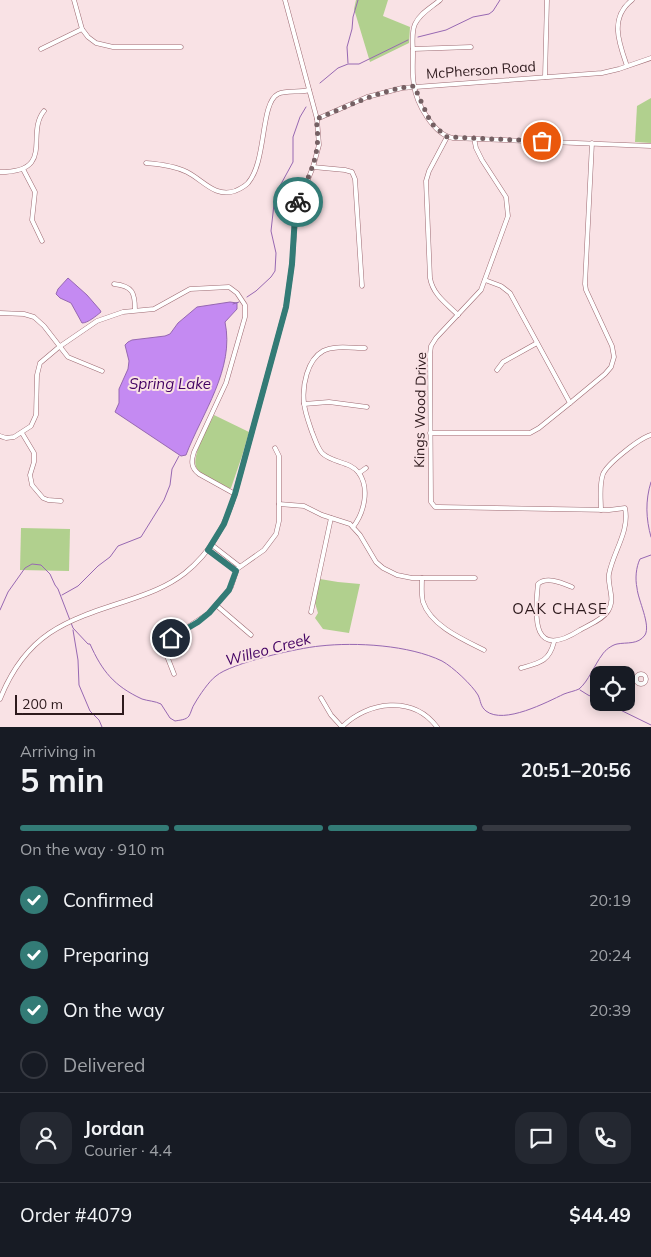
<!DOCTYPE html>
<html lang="en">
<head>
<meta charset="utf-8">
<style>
  body { margin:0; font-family:Mulish,sans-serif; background:#242831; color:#f1f3f6; height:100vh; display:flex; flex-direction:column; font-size:19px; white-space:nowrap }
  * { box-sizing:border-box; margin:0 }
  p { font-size:16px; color:#9ea1a6 }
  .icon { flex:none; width:28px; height:28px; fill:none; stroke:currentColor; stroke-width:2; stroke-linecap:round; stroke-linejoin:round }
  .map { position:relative; height:727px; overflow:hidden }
  .side { display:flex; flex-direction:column; background:#171b24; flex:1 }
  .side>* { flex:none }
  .tools { position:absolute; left:590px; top:666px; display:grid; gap:10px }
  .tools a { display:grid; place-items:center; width:45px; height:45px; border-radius:10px; background:#171b24; box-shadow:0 2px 12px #0003; font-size:25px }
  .scale { position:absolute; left:15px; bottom:12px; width:109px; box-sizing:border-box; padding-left:5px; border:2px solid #2e1a1d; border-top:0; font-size:14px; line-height:18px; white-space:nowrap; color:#2e1a1d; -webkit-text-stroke:4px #f9e2e5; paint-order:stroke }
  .pin { position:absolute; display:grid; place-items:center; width:42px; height:42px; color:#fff; margin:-21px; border:2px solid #fff; border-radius:50%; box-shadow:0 1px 5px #0007 }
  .courier { position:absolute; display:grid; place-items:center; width:50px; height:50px; margin:-25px; border:4px solid #337b76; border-radius:50%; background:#fff; color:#222; box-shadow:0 1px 6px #0007 }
  .summary em { font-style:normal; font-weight:700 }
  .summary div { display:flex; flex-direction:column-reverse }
  .summary { display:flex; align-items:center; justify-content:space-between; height:85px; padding:0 20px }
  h1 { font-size:32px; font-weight:700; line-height:38px }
  .bar { display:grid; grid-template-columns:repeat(4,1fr); gap:8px 5px; align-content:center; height:60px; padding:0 20px }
  .bar i { height:6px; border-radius:4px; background:#363941 }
  .bar .selected { background:#337b76 }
  .bar p { grid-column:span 4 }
  .line { display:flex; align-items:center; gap:12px; padding:0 20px; border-top:1px solid #363941 }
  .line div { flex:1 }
  .round { display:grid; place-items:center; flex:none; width:52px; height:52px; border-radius:15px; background:#242831 }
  ol { padding:0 20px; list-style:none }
  li { display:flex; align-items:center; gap:15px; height:55px }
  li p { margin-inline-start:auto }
  li .icon { padding:5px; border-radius:50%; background:#337b76; color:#fff; stroke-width:4 }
  li:last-child { color:#9ea1a6 }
  li i { width:28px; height:28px; border:2px solid #363941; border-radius:50% }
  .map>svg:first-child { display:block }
  .green { fill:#b1d08e }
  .water { fill:#c48af2; stroke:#9768b2 }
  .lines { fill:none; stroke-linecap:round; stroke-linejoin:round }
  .stream { stroke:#9768b2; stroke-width:1 }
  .minor-casing { stroke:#9d6a72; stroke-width:5 }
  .minor { stroke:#fff; stroke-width:4 }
  .done { stroke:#756063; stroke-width:5; stroke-dasharray:0 9 }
  .route { stroke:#337b76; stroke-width:6 }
  .labels { text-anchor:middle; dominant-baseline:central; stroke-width:4; stroke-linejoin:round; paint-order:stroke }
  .street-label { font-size:14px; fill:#2e1a1d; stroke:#f9e2e5 }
  .water-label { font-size:15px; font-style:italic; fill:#430263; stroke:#f9e2e5 }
  .neighbourhood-label { font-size:15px; letter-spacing:1px; fill:#2e1a1d; stroke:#f9e2e5 }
</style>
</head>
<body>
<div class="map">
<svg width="651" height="727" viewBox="0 0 651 727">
  <rect width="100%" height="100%" fill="#f9e2e5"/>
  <!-- green -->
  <g class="green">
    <polygon points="356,0 388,0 383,16 410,27 409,43 370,62 354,9"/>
    <polygon points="651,98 651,143 635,142 637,106"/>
    <path d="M214,415L249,432L242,456L231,488H229C220,483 204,477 198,470C188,460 209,426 214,415Z"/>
    <polygon points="21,528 70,529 69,571 20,570"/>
    <polygon points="320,579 338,582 360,584 349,633 323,629 315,618 318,613 315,603"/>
  </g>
  <!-- water -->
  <g class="water">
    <path d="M68,278L87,295L100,310L101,312C96,316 88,323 82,323L71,303L60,298L56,294L58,289Z"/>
    <path d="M230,302L237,303V309L225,322C235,369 202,413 186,455L181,456L115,412L119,403V389L128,369L129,361L125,345L128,342L132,340L165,336L170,334L178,323L197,307Z"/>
  </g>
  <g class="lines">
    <!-- stream -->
    <g class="stream">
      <polyline points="418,37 446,30 473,17 489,14 493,11 500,0"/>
      <polyline points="348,63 347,47 352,29 353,17 358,0"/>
      <polyline points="320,83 338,68 348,64 359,64 408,40"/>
      <polyline points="247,297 256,291 271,277 275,271 276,253 271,231 275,195 293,162 293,137 300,117 306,107"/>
      <polyline points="233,304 239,302"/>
      <path d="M651,482C645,501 646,519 651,537"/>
      <polyline points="62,595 78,586 98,566 110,557 118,546 141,537 164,500 170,485 172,469 179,456"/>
      <path d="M0,610L8,592L25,568L32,564L41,565L50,574L55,585L58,589L73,628L88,644H90C102,671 114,686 142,699C148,701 155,701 161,704L170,718L175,721C180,720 186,720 189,716C191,713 192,707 195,703C199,696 209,681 216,676C231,663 298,648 320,646C356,642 409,645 442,661C453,667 472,685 478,695C481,701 480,706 486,711C504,725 547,702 564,694C569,692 575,691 579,689C588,682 595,664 602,655C605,650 612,645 617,644C627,642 638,645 645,635C651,625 638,600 637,588C635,579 636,567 640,559L651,555"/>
      <polyline points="73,630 78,660 79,685 90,711 99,720 102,727"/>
      <polyline points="580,690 588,695 599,700"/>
      <polyline points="604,702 651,725"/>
    </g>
    <!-- minor casing -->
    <g class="minor-casing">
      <g id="minor">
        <polyline points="74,0 82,29 88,37 96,43 113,47 181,47"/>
        <path d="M440,0C432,7 420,13 415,24C411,33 413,44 413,54C413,64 412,75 414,85C416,103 434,135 453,138L651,146"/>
        <polyline points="41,49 82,29"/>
        <polyline points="413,49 471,47"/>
        <path d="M627,66C619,43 609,18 632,0"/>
        <polyline points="545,77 547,0"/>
        <polyline points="317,119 367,97 402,88 602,73 619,69 651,58"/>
        <path d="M447,137L429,171L426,181L430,278C433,295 447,304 458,315"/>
        <path d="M474,138L476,148L482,160L506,197L508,216L481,290L436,338L431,346L430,354L431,502L435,507H439L609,510L625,508C630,531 613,552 609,574C607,586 616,599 608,611C602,620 589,625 580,630C533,660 534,620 538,584C547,576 562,583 572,587"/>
        <path d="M146,163C159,164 175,166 187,172C203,180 215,198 235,191C240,189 244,187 248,183C267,161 260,103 278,94C287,90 299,93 309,90"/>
        <polyline points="313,167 345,170 352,172 355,179 362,286"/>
        <polyline points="23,169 35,192 32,220 42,241"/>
        <path d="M0,172C56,172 25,134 44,111"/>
        <polyline points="485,280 501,286 510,293 570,403"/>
        <path d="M114,284C133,286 135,293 135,310"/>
        <polyline points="0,313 24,314 34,317 44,326 68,357 102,371"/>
        <polyline points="497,370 503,362 537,343"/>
        <polyline points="304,404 329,402 367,407"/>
        <polyline points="22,433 34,453 34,462 30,475 32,485 43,498 48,500 61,501"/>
        <polyline points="430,433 530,433 539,428 570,403 605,374 611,367 614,357 612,346 586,290 585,284 592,143"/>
        <path d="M0,436L6,438L14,437L31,426L36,415L37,375L40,363L59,347L97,321L123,312L154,309L190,289L229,287L237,293L245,305V317L226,383L194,452C191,461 191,468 199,474L235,494"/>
        <polyline points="359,473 366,468"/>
        <polyline points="279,504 304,506 322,515 350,524 360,535 376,562 383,568 397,575 412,578 475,578"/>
        <path d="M601,510C601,499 599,485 603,474C608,463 640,438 651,435"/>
        <path d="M353,527C364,513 370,489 359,473C350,461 332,463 322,453C317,447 315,439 312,432C309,423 305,413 304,403C302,386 307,360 323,351C334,345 352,348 365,348"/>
        <polyline points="212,545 239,566"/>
        <polyline points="208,550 236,571"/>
        <path d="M422,578C422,586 421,594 423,602C431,626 464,640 484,650"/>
        <polyline points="216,605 251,635"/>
        <polyline points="311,612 331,518"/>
        <path d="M521,668C539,663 549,662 554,642"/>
        <polyline points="174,674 165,651 168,640 209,613 231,587 237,569 264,550 276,534 279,521 279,456 275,448"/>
        <circle cx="641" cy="679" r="5"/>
        <path d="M321,698L331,715L342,727C368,701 413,695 437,727"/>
        <path d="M0,699C26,634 64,621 126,601C147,594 167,587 185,573C211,552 225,526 235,494L286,307L292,264L296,209L313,167L319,145L317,119L285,0"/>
      </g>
    </g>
    <!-- minor -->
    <use href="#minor" class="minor"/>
  </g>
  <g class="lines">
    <!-- done -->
    <path class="done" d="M298,202C310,171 322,155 316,119C349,106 379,90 414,86L431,123L447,137L542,141"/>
    <!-- route -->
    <polyline class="route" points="171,638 198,622 209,613 229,590 236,571 208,550 224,524 235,494 286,307 292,264 295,216 298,202"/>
  </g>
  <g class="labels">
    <!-- street labels -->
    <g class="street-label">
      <text transform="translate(481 70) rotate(-4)">McPherson Road</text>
      <text transform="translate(420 410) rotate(-89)">Kings Wood Drive</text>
    </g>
    <!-- water labels -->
    <g class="water-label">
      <text x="170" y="383">Spring Lake</text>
      <text transform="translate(268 649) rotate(-15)">Willeo Creek</text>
    </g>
    <!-- neighbourhood labels -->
    <g class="neighbourhood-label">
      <text x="560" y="608">OAK CHASE</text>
    </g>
  </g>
</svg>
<div class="tools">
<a><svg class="icon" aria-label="locate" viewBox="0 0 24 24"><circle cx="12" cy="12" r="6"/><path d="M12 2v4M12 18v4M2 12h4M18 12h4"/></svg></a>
</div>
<div class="scale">200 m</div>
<div class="pin" style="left:542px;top:141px;background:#ea580c"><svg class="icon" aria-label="bag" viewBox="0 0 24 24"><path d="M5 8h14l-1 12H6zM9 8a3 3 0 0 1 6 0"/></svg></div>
<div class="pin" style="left:171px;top:638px;background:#1f2937"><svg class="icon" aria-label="home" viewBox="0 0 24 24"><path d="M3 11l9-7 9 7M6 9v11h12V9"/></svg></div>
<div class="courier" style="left:298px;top:202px"><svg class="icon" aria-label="bike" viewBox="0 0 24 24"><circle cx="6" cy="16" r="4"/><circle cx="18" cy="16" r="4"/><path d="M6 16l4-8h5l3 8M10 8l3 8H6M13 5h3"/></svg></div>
</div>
<section class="side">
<div class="summary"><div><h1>5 min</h1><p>Arriving in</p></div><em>20:51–20:56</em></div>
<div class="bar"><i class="selected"></i><i class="selected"></i><i class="selected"></i><i></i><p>On the way · 910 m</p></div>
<ol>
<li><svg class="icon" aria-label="check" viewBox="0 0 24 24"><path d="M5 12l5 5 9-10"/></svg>Confirmed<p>20:19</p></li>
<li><svg class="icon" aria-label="check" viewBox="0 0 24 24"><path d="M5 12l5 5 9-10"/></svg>Preparing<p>20:24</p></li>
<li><svg class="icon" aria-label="check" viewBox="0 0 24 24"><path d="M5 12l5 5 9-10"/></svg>On the way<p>20:39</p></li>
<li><i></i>Delivered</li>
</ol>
<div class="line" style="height:90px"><a class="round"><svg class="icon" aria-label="person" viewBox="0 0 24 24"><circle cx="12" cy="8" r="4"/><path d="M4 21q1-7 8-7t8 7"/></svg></a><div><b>Jordan</b><p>Courier · 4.4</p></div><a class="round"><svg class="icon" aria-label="chat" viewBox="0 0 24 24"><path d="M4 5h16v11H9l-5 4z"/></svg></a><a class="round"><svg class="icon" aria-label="phone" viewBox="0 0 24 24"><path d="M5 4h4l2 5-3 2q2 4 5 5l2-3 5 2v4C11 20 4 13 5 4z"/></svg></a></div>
<div class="line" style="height:65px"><div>Order #4079</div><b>$44.49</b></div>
</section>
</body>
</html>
